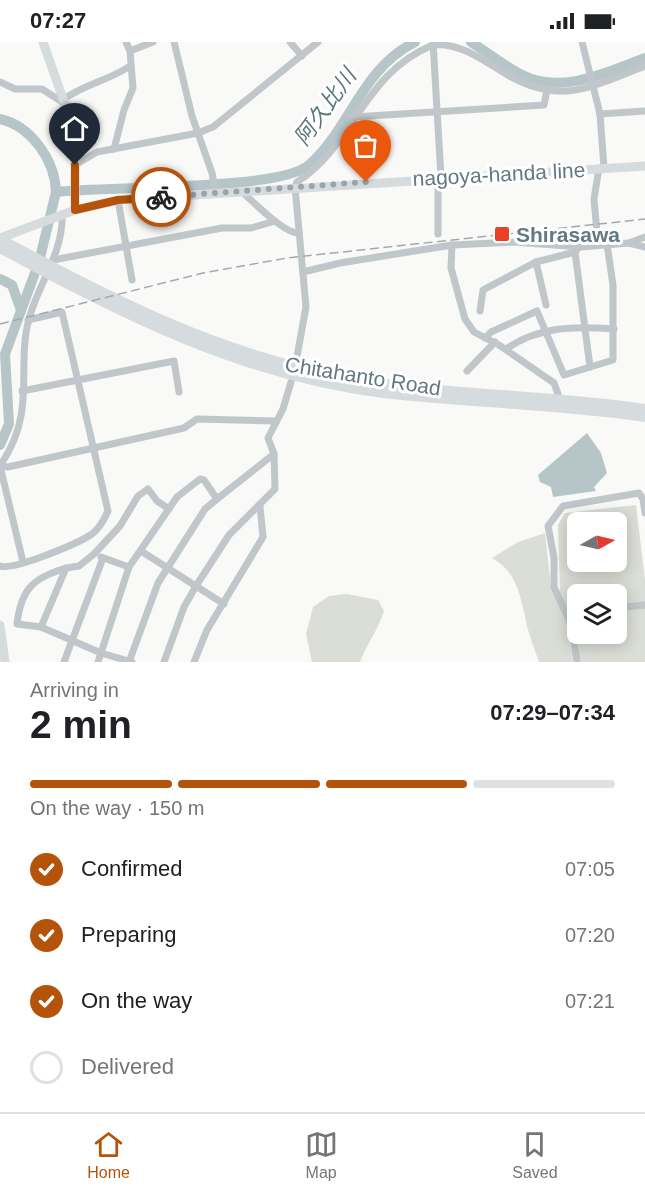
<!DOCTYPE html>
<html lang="en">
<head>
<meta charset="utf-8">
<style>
  body { margin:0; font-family:Helvetica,"Noto Sans JP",sans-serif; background:#f6f6f6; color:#202124; height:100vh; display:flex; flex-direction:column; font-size:22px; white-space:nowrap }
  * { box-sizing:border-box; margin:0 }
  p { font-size:20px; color:#757577 }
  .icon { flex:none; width:33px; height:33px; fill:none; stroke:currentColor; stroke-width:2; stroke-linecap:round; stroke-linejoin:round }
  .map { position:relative; height:620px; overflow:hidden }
  .details { display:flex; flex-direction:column; background:#fff; flex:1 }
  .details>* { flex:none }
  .needle { width:39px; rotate:82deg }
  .tools { position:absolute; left:567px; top:470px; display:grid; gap:12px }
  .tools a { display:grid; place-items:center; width:60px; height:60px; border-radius:9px; background:#fff; box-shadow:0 3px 15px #0003; font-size:30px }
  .pin { position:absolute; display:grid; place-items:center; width:51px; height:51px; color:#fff; margin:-62px -26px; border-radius:50% 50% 50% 0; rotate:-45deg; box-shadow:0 0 6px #0007 }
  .pin .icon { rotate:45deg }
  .courier { position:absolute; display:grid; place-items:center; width:60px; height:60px; margin:-30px; border:4px solid #b45309; border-radius:50%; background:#fff; color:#222; box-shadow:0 2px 8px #0007 }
  .headline em { font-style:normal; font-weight:800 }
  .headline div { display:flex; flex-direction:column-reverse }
  .headline { display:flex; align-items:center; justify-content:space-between; height:102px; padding:0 30px }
  h1 { font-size:39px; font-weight:800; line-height:45px }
  .bar { display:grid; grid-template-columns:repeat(4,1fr); gap:9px 6px; align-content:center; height:72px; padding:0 30px }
  .bar i { height:8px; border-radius:4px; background:#e0e0e0 }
  .bar .selected { background:#b45309 }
  .bar p { grid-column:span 4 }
  ol { padding:0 30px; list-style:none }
  li { display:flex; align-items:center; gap:18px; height:66px }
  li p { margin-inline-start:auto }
  li .icon { padding:6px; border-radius:50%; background:#b45309; color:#fff; stroke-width:4 }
  li:last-child { color:#757577 }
  li i { width:33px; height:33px; border:3px solid #e0e0e0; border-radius:50% }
  .status { display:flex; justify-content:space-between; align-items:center; height:42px; padding:0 30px; background:#fff; direction:ltr }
  .status svg { height:16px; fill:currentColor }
  .menu { display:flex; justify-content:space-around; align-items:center; height:84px; border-top:2px solid #e0e0e0; background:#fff; font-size:16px; color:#757577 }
  .menu a { display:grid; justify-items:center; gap:3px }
  .menu .selected { color:#b45309 }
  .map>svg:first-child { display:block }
  .green { fill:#daded6; fill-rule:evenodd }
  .water { fill:#b6c6c8 }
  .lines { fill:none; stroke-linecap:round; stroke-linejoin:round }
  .river { stroke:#b6c6c8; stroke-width:10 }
  .minor { stroke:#c0c6c9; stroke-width:7 }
  .major { stroke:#d6dbde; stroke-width:9 }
  .highway { stroke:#d6dbde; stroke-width:10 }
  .rail { stroke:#a1aaaf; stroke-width:1.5; stroke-dasharray:9 4.5; stroke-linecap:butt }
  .done { stroke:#98a5ac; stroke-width:6; stroke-dasharray:0 10.8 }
  .route { stroke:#b45309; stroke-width:8 }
  .poi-dot { fill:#ea4126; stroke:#fff; stroke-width:2 }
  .labels { text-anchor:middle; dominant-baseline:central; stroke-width:6; stroke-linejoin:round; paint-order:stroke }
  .street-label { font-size:21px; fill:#637883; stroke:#fff }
  .poi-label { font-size:21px; font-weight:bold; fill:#637883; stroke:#fff; text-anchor:start }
  .water-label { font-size:22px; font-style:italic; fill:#5e777c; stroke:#fff }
</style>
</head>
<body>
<div class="status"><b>07:27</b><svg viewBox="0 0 49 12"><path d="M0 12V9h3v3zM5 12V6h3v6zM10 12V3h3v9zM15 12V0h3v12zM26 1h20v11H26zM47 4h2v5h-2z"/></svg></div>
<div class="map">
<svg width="645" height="620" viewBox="0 0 645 620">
  <rect width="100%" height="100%" fill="#f9f9f7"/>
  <!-- green -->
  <g class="green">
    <path d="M636,463L645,538V620H576L569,569L560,553L558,483L565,471ZM578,480H616V519H578ZM578,552H616V591H578Z"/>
    <path d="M545,491L551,545L567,583L573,620H539C535,608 530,596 527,584C521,557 518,530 492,516L518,500Z"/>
    <path d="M347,552L378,558L384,569C378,588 367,602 360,620H312L306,592L313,565L329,554Z"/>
  </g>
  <!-- water -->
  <polygon class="water" points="587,391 601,411 607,431 594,445 596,449 553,455 551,445 540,440 538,433"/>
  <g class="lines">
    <!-- river -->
    <g class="river">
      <path d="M471,0C488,11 504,24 522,33C562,53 608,30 645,16"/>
      <path d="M0,77C31,84 55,118 56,150L39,220L5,312L9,382L0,403"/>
      <path d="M56,150C104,144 279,149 309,123C351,86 361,27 415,0"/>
      <polyline points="0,237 12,243 21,268"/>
    </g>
    <!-- minor -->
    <g class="minor">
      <polyline points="126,0 130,9 153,0"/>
      <polyline points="174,0 192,74 212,131 216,152"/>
      <polyline points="290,0 302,14"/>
      <polyline points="433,0 441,135"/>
      <polyline points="582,0 600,72 604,126"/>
      <polyline points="0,40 15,47 42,47 67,63"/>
      <path d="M64,57C85,42 110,38 130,24"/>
      <polyline points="600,72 645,69"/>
      <polyline points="353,75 544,63 547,48"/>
      <polyline points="114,107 124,68 133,46 130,9"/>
      <polyline points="75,123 97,110 198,91 213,85 318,0"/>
      <polyline points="438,135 438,192"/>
      <path d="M242,150C254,160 284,192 299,191"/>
      <polyline points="118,158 132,238"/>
      <polyline points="629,201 645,195"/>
      <polyline points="598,202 594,157 599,126"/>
      <polyline points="452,203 451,226 465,277 474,290 499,303 554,341 558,352"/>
      <polyline points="575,210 590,325"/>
      <polyline points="53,218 222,186 251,186 275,179"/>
      <polyline points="536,220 546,263"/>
      <polyline points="303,230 340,221 452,203 514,200 580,205 629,201 645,205"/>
      <polyline points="480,269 483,248 536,220 575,210 580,204"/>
      <polyline points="485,296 491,290 537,269 564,333 613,318 613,243 607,202"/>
      <path d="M506,307C539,284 575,284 614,287"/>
      <path d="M296,320L306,265L295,145L297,140C354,104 363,31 433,3C461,0 485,20 506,32C519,40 534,46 549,48C580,54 616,35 645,24"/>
      <polyline points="467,329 495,300"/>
      <polyline points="22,349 174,319 179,350"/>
      <polyline points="0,424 8,425 184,386 197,377 276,379"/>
      <path d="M0,424C10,409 18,392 21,374C27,342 20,309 29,277C38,242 64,210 62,172"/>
      <polyline points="0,424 23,520"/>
      <polyline points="141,509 224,562"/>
      <polyline points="101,515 129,525"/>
      <path d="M0,524C13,529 79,501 92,492C100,486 104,478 108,469L62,270L28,278"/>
      <polyline points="616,566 645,563"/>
      <path d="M41,585L17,582C21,547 33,536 66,526"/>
      <polyline points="64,620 103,516"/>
      <polyline points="98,620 129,525 177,455 200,437 204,438 217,457 274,412"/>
      <polyline points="129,620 158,541 205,467 217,457"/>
      <polyline points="132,620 101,611 41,585 66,526 79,524 94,512 120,484 138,454 148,447 157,459 169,467"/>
      <polyline points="164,620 184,565 196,544 229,493 275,447 274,412 268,396 283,367 291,340"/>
      <polyline points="194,620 207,588 263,495 260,464"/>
      <polyline points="577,620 571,583 554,545 554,516 548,484 563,464 639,451 643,457 645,471"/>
    </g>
    <!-- major -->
    <g class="major">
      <polyline points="43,0 75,91 75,168"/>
      <polyline points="0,196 75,168 118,158 645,124"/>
      <polyline points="0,583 5,620"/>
    </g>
    <!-- highway -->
    <g class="highway">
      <path d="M0,197C115,259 222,314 352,337C449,354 548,352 645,367"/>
      <path d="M0,206C123,273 242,333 383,351C470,361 558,362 645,375"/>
    </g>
    <!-- rail -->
    <polyline class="rail" points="0,282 203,231 287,216 645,177"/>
  </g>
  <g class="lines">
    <!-- done -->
    <polyline class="done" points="161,155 366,140"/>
    <!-- route -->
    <polyline class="route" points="75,123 75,168 118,158 161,155"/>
  </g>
  <!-- markers -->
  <rect class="poi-dot" x="494" y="184" width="16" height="16" rx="3"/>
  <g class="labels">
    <!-- street labels -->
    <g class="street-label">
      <text transform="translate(499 132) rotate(-3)">nagoya-handa line</text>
      <text transform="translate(363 334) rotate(9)">Chitahanto Road</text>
    </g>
    <!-- poi labels -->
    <g class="poi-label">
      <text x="516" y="192">Shirasawa</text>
    </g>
    <!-- water labels -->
    <g class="water-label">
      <text transform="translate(325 65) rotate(-54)">阿久比川</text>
    </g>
  </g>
</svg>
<div class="tools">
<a><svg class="needle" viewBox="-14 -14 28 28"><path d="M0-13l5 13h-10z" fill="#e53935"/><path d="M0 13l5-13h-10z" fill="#757577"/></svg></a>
<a><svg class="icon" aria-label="layers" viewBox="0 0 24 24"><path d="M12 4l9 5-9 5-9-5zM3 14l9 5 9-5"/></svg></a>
</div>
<div class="pin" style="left:366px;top:140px;background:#ea580c"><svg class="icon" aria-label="bag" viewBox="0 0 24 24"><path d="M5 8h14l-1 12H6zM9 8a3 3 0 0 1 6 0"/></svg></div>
<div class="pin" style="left:75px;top:123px;background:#1f2937"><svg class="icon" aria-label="home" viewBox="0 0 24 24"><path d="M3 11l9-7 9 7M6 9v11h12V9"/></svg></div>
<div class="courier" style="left:161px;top:155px"><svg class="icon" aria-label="bike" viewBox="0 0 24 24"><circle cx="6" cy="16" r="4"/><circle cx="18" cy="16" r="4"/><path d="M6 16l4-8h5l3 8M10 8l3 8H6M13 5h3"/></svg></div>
</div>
<section class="details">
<div class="headline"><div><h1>2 min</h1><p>Arriving in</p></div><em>07:29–07:34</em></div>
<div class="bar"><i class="selected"></i><i class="selected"></i><i class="selected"></i><i></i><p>On the way · 150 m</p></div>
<ol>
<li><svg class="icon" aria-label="check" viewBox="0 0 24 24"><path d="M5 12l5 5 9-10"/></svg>Confirmed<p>07:05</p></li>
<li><svg class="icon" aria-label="check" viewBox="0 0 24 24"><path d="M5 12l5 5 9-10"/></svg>Preparing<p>07:20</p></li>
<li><svg class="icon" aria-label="check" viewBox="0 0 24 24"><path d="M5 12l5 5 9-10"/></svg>On the way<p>07:21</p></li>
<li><i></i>Delivered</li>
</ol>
</section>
<nav class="menu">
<a class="selected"><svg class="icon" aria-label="home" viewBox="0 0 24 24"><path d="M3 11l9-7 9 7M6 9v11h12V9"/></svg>Home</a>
<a><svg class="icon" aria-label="map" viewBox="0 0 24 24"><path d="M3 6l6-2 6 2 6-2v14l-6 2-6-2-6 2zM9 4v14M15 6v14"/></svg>Map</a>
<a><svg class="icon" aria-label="saved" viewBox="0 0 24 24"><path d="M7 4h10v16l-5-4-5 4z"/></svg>Saved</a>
</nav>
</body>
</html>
